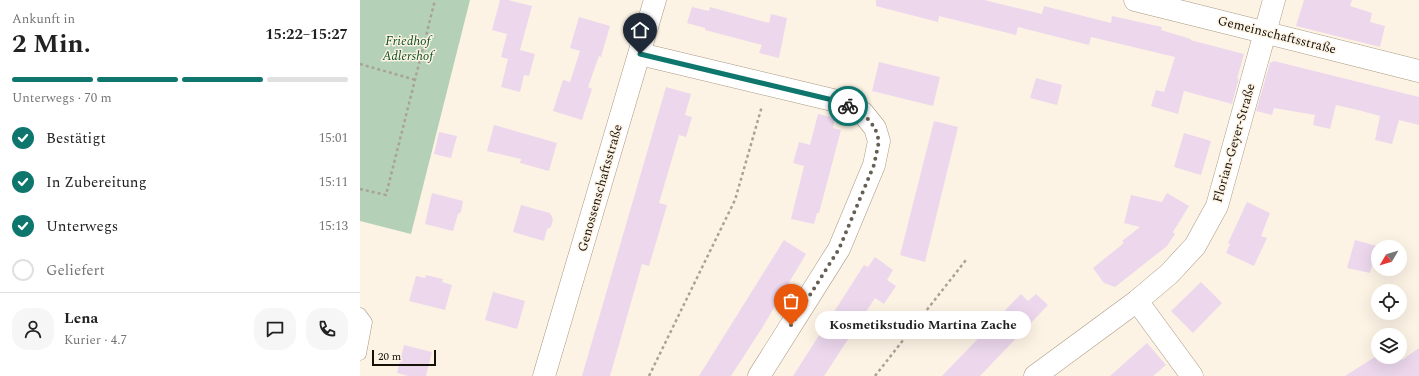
<!DOCTYPE html>
<html lang="de">
<head>
<meta charset="utf-8">
<style>
  body { margin:0; font-family:Spectral,serif; background:#f6f6f6; color:#222; height:100vh; display:flex; flex-direction:column; font-size:15px; white-space:nowrap }
  * { box-sizing:border-box; margin:0 }
  p { font-size:13px; color:#767676 }
  .icon { flex:none; width:22px; height:22px; fill:none; stroke:currentColor; stroke-width:2; stroke-linecap:round; stroke-linejoin:round }
  .map { position:relative; flex:1; overflow:hidden }
  .details { display:flex; flex-direction:column; background:#fff; width:360px }
  .details>* { flex:none }
  .needle { width:26px; rotate:232deg }
  .controls { position:absolute; left:1011px; top:240px; display:grid; gap:8px }
  .controls a { display:grid; place-items:center; width:36px; height:36px; border-radius:50%; background:#fff; box-shadow:0 4px 16px #0002; font-size:20px }
  .scale { position:absolute; left:12px; bottom:10px; width:64px; box-sizing:border-box; padding-left:4px; border:2px solid #151008; border-top:0; font-size:11px; line-height:14px; white-space:nowrap; color:#151008; -webkit-text-stroke:3px #fdf3e5; paint-order:stroke }
  .pin { position:absolute; display:grid; place-items:center; width:34px; height:34px; color:#fff; margin:-41px -17px; border-radius:50% 50% 50% 0; rotate:-45deg; box-shadow:0 0 4px #0007 }
  .pin .icon { rotate:45deg }
  .courier { position:absolute; display:grid; place-items:center; width:40px; height:40px; margin:-20px; border:3px solid #0f766e; border-radius:50%; background:#fff; color:#222; box-shadow:0 1px 5px #0007 }
  .bubble { position:absolute; height:28px; border-radius:14px; background:#fff; box-shadow:0 4px 16px #0002; font-size:13px; font-weight:700; line-height:28px; text-align:center }
  .headline em { font-style:normal; font-weight:700 }
  .headline div { display:flex; flex-direction:column-reverse }
  .headline { display:flex; align-items:center; justify-content:space-between; height:68px; padding:0 12px }
  h1 { font-size:26px; font-weight:700; line-height:30px }
  .bar { display:grid; grid-template-columns:repeat(4,1fr); gap:6px 4px; align-content:center; height:48px; padding:0 12px }
  .bar i { height:5px; border-radius:3px; background:#e0e0e0 }
  .bar .on { background:#0f766e }
  .bar p { grid-column:span 4 }
  .line { display:flex; align-items:center; gap:10px; padding:0 12px; border-top:1px solid #e0e0e0 }
  .line div { flex:1 }
  .round { display:grid; place-items:center; flex:none; width:42px; height:42px; border-radius:16px; background:#f6f6f6 }
  ol { padding:0 12px; list-style:none }
  li { display:flex; align-items:center; gap:12px; height:44px }
  li p { margin-inline-start:auto }
  li .icon { padding:4px; border-radius:50%; background:#0f766e; color:#fff; stroke-width:4 }
  li:last-child { color:#767676 }
  li i { width:22px; height:22px; border:2px solid #e0e0e0; border-radius:50% }
  main { display:flex; flex:1; min-height:0 }
  .map>svg:first-child { display:block }
  .green { fill:#b4d1b7 }
  .building { fill:#ecd7ed }
  .lines { fill:none; stroke-linecap:round; stroke-linejoin:round }
  .service-casing { stroke:#a89882; stroke-width:13 }
  .minor-casing { stroke:#a89882; stroke-width:23 }
  .path { stroke:#aaa296; stroke-width:2.5; stroke-dasharray:3 3; stroke-linecap:butt }
  .service { stroke:#fff; stroke-width:12 }
  .minor { stroke:#fff; stroke-width:22 }
  .done { stroke:#665f55; stroke-width:4; stroke-dasharray:0 7.2 }
  .route { stroke:#0f766e; stroke-width:5 }
  .labels { text-anchor:middle; dominant-baseline:central; stroke-width:3; stroke-linejoin:round; paint-order:stroke }
  .street-label { font-size:13px; fill:#151008; stroke:#fdf3e5 }
  .park-label { font-size:13px; font-style:italic; fill:#0a5122; stroke:#fdf3e5 }
</style>
</head>
<body>
<main>
<section class="details">
<div class="headline"><div><h1>2 Min.</h1><p>Ankunft in</p></div><em>15:22–15:27</em></div>
<div class="bar"><i class="on"></i><i class="on"></i><i class="on"></i><i></i><p>Unterwegs · 70 m</p></div>
<ol>
<li><svg class="icon" aria-label="check" viewBox="0 0 24 24"><path d="M5 12l5 5 9-10"/></svg>Bestätigt<p>15:01</p></li>
<li><svg class="icon" aria-label="check" viewBox="0 0 24 24"><path d="M5 12l5 5 9-10"/></svg>In Zubereitung<p>15:11</p></li>
<li><svg class="icon" aria-label="check" viewBox="0 0 24 24"><path d="M5 12l5 5 9-10"/></svg>Unterwegs<p>15:13</p></li>
<li><i></i>Geliefert</li>
</ol>
<div class="line" style="height:72px"><a class="round"><svg class="icon" aria-label="person" viewBox="0 0 24 24"><circle cx="12" cy="8" r="4"/><path d="M4 21q1-7 8-7t8 7"/></svg></a><div><b>Lena</b><p>Kurier · 4.7</p></div><a class="round"><svg class="icon" aria-label="chat" viewBox="0 0 24 24"><path d="M4 5h16v11H9l-5 4z"/></svg></a><a class="round"><svg class="icon" aria-label="phone" viewBox="0 0 24 24"><path d="M5 4h4l2 5-3 2q2 4 5 5l2-3 5 2v4C11 20 4 13 5 4z"/></svg></a></div>
</section>
<div class="map">
<svg width="1059" height="376" viewBox="0 0 1059 376">
  <rect width="100%" height="100%" fill="#fdf3e5"/>
  <!-- green -->
  <polygon class="green" points="0,0 110,0 51,234 0,221"/>
  <!-- building -->
  <g class="building">
    <polygon points="140,0 148,0 172,6 160,50 175,54 169,76 164,75 160,92 141,87 148,59 141,57 147,34 132,30"/>
    <polygon points="516,0 624,0 682,14 684,6 751,23 752,16 802,27 801,30 831,39 830,40 884,54 877,79 879,78 872,104 824,91 818,114 791,106 796,90 804,92 815,57 731,37 729,45 658,27 656,35 579,16 578,22 516,6"/>
    <polygon points="944,0 992,0 990,6 1012,13 1010,22 1025,26 1020,47 936,26"/>
    <polygon points="332,7 349,11 350,7 409,23 411,14 427,18 419,58 399,53 402,45 345,30 345,28 327,23"/>
    <polygon points="219,17 250,26 241,57 239,56 228,87 232,89 222,120 193,111 203,80 210,82 220,51 210,48"/>
    <polygon points="914,61 1059,97 1059,125 1039,120 1032,144 1015,140 1020,116 998,110 976,105 970,129 953,125 955,115 914,108 912,115 896,111 910,63"/>
    <polygon points="519,62 580,77 573,106 512,91"/>
    <polygon points="676,78 702,85 697,105 670,98"/>
    <polygon points="306,87 331,94 325,115 332,117 326,137 319,135 299,203 307,205 303,219 289,266 282,264 250,376 222,376"/>
    <polygon points="458,114 475,118 473,128 481,130 459,213 457,213 454,224 431,219 444,166 433,163 439,142 450,145"/>
    <polygon points="574,121 598,127 565,262 540,255"/>
    <polygon points="134,125 197,143 189,171 160,163 161,159 127,151"/>
    <polygon points="79,132 97,136 91,158 74,154"/>
    <polygon points="824,133 851,141 841,175 814,167"/>
    <polygon points="72,193 103,201 101,212 98,214 93,231 65,224"/>
    <polygon points="807,193 829,206 813,232 815,234 807,246 755,287 744,283 733,268 764,243 762,241 780,227 764,223 771,195 802,202"/>
    <polygon points="887,202 910,213 901,236 907,238 894,266 866,253 870,244 868,243"/>
    <polygon points="161,205 190,213 193,219 191,227 187,229 184,241 153,232"/>
    <polygon points="424,240 446,254 402,328 371,376 339,376"/>
    <polygon points="995,240 1017,246 1010,273 987,268"/>
    <polygon points="515,257 533,270 527,280 536,286 524,304 515,298 464,376 433,376 504,265 508,267"/>
    <polygon points="66,275 83,279 82,282 92,285 85,310 49,301 56,276 65,278"/>
    <polygon points="841,282 862,303 833,333 811,311"/>
    <polygon points="133,292 165,301 157,329 125,320"/>
    <polygon points="661,294 668,301 676,294 688,305 620,376 582,376"/>
    <polygon points="787,343 806,365 793,376 750,376"/>
    <polygon points="44,345 72,352 66,376 48,376 37,373"/>
    <polygon points="1059,348 1059,376 985,376 1018,355 1018,357 1040,357 1040,356 1042,360"/>
  </g>
  <g class="lines">
    <!-- service casing -->
    <g class="service-casing">
      <polyline id="service" points="0,314 6,322 0,354"/>
    </g>
    <!-- minor casing -->
    <g class="minor-casing">
      <g id="minor">
        <polyline points="775,0 1059,71"/>
        <polyline points="280,54 481,102 503,113 515,128 519,141 514,165 479,249 399,376"/>
        <polyline points="777,301 832,376"/>
        <polyline points="184,376 295,0"/>
        <polyline points="675,376 777,301 809,274 835,246 857,206 914,0"/>
      </g>
    </g>
    <!-- path -->
    <g class="path">
      <polyline points="0,64 56,80"/>
      <polyline points="0,189 26,195 75,0"/>
      <polyline points="289,376 375,200 402,106"/>
      <polyline points="515,376 606,260"/>
    </g>
    <!-- service -->
    <use href="#service" class="service"/>
    <!-- minor -->
    <use href="#minor" class="minor"/>
  </g>
  <g class="lines">
    <!-- done -->
    <polyline class="done" points="431,325 479,249 514,165 519,141 515,128 503,113 488,106"/>
    <!-- route -->
    <polyline class="route" points="280,54 481,102 488,106"/>
  </g>
  <g class="labels">
    <!-- street labels -->
    <g class="street-label">
      <text transform="translate(917 35) rotate(14)">Gemeinschaftsstraße</text>
      <text transform="translate(874 143) rotate(-74)">Florian-Geyer-Straße</text>
      <text transform="translate(240 188) rotate(-74)">Genossenschaftsstraße</text>
    </g>
    <!-- park labels -->
    <g class="park-label">
      <text x="48" y="41">Friedhof<tspan x="48" dy="15">Adlershof</tspan></text>
    </g>
  </g>
</svg>
<div class="controls">
<a><svg class="needle" viewBox="-14 -14 28 28"><path d="M0-13l5 13h-10z" fill="#e53935"/><path d="M0 13l5-13h-10z" fill="#767676"/></svg></a>
<a><svg class="icon" aria-label="locate" viewBox="0 0 24 24"><circle cx="12" cy="12" r="6"/><path d="M12 2v4M12 18v4M2 12h4M18 12h4"/></svg></a>
<a><svg class="icon" aria-label="layers" viewBox="0 0 24 24"><path d="M12 4l9 5-9 5-9-5zM3 14l9 5 9-5"/></svg></a>
</div>
<div class="scale">20 m</div>
<div class="pin" style="left:431px;top:325px;background:#ea580c"><svg class="icon" aria-label="bag" viewBox="0 0 24 24"><path d="M5 8h14l-1 12H6zM9 8a3 3 0 0 1 6 0"/></svg></div>
<div class="pin" style="left:280px;top:54px;background:#1f2937"><svg class="icon" aria-label="home" viewBox="0 0 24 24"><path d="M3 11l9-7 9 7M6 9v11h12V9"/></svg></div>
<div class="courier" style="left:488px;top:106px"><svg class="icon" aria-label="bike" viewBox="0 0 24 24"><circle cx="6" cy="16" r="4"/><circle cx="18" cy="16" r="4"/><path d="M6 16l4-8h5l3 8M10 8l3 8H6M13 5h3"/></svg></div>
<div class="bubble" style="left:455px;top:311px;width:216px">Kosmetikstudio Martina Zache</div>
</div>
</main>
</body>
</html>
